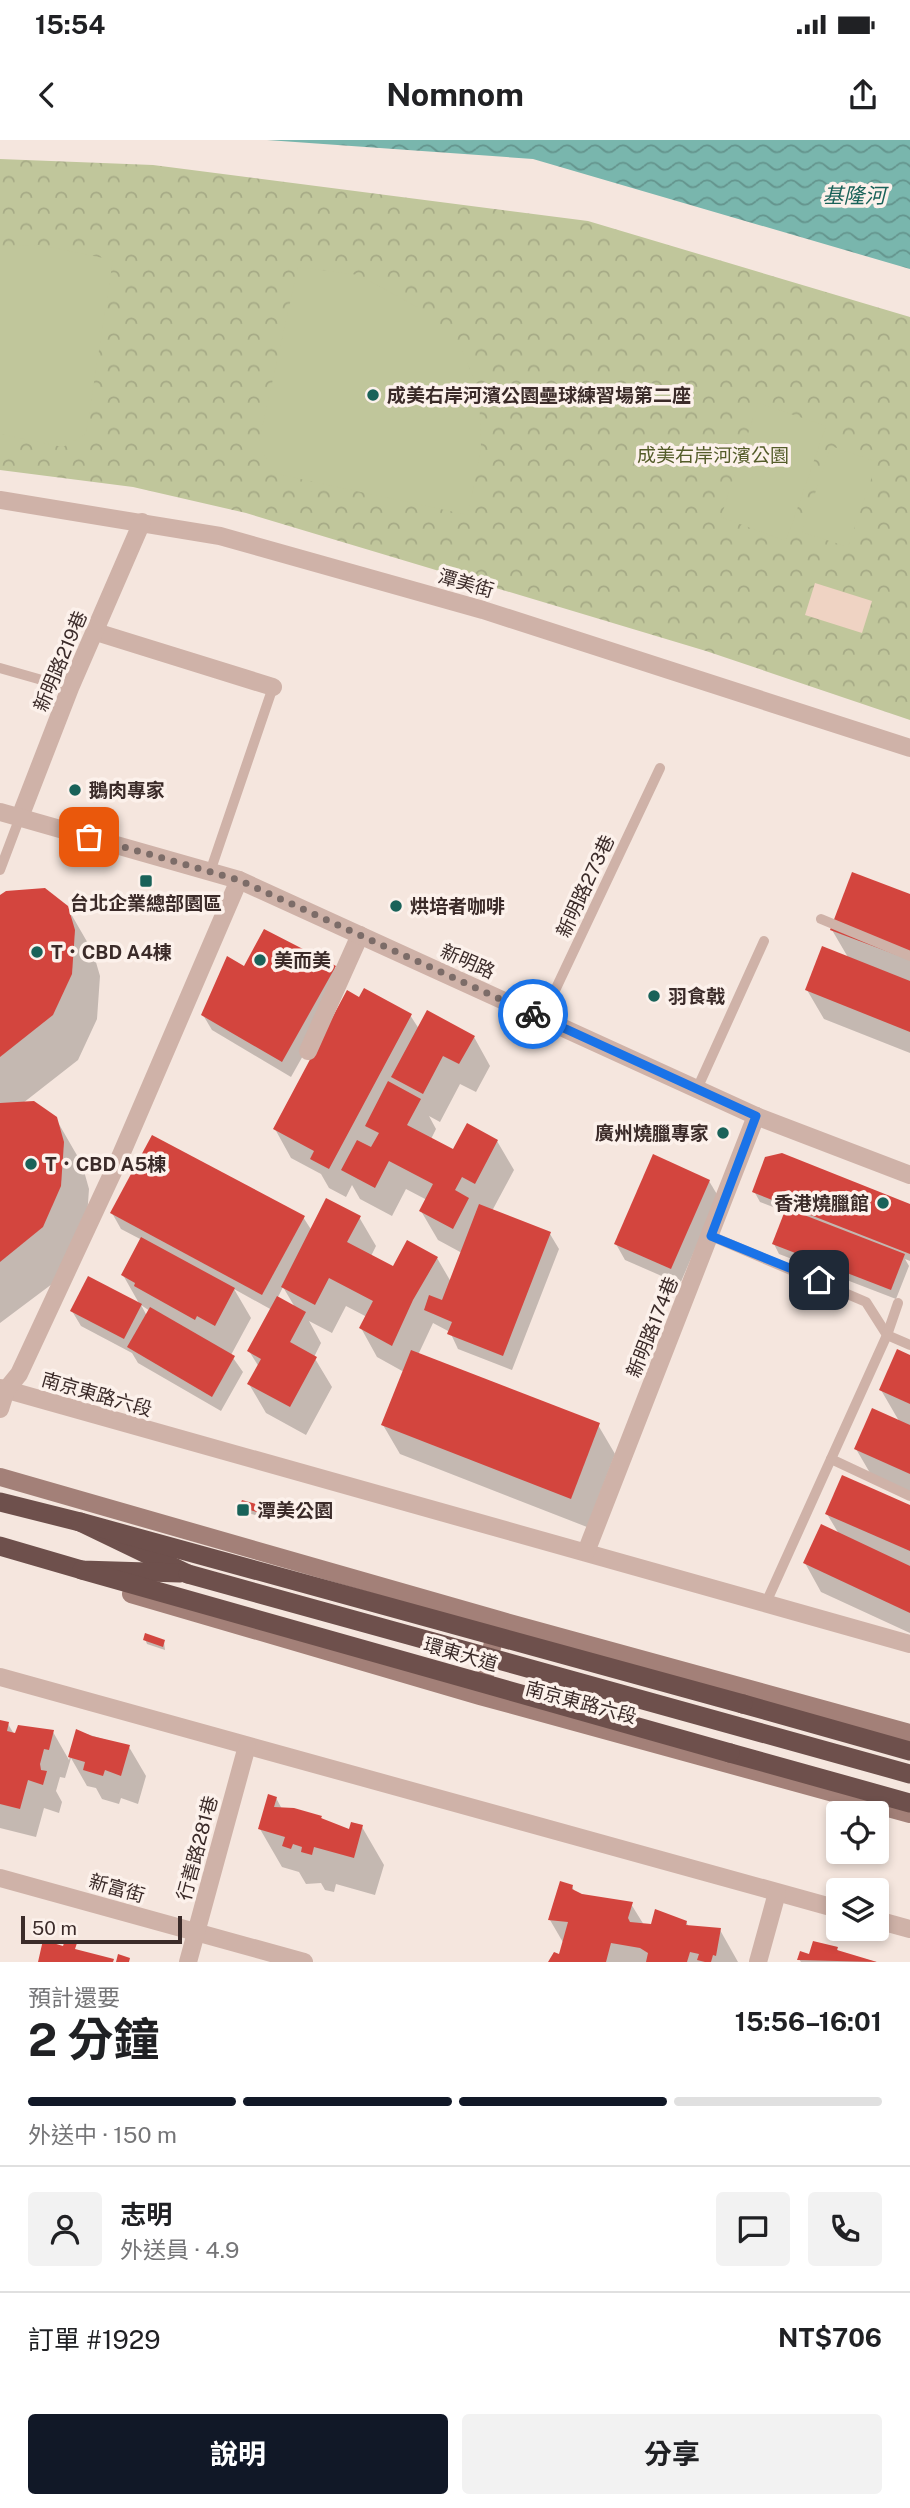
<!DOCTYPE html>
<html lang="zh-TW">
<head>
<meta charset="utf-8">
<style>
  body { margin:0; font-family:"Public Sans","Noto Sans TC",sans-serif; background:#f2f2f2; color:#202124; height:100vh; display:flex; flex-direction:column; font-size:26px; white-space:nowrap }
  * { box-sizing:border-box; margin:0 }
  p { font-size:23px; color:#757577 }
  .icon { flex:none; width:38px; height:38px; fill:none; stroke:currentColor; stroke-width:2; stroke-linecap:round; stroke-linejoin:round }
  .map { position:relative; height:1822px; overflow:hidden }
  .details { display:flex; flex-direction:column; background:#fff; flex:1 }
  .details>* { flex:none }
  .fabs { position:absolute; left:826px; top:1661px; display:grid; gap:14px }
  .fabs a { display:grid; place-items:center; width:63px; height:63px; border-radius:7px; background:#fff; box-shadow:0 4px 10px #0003; font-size:35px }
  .scale { position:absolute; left:21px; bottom:18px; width:161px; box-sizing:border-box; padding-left:7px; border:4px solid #3b2b29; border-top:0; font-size:19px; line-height:24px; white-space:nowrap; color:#3b2b29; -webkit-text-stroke:5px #fcf1eb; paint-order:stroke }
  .pin { position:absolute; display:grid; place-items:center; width:60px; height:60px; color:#fff; margin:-30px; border-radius:14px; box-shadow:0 4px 10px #0006 }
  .courier { position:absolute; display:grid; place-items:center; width:70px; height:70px; margin:-35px; border:5px solid #1a73e8; border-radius:50%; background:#fff; color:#222; box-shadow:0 2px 9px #0007 }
  .head em { font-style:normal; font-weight:700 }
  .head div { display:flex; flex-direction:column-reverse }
  .head { display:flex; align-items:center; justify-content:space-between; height:119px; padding:0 28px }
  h1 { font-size:46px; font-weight:700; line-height:52px }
  .bar { display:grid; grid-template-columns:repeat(4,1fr); gap:10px 7px; align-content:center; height:84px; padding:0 28px }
  .bar i { height:9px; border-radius:5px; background:#e0e0e0 }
  .bar .selected { background:#111827 }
  .bar p { grid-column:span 4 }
  .line { display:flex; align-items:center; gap:18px; padding:0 28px; border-top:2px solid #e0e0e0 }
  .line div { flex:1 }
  .round { display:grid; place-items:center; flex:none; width:74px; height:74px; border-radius:7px; background:#f2f2f2 }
  .primary-button { display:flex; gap:14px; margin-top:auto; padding:14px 28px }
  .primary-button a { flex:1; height:80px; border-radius:7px; background:#111827; color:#fff; font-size:28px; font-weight:700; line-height:80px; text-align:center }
  .primary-button a+a { background:#f2f2f2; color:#202124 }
  .status { display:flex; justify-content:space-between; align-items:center; height:49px; padding:0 35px; background:#fff; direction:ltr }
  .status svg { height:19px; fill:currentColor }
  header { display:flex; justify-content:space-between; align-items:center; height:91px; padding:0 28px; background:#fff; font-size:32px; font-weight:700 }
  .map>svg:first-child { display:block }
  .park { fill:url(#park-crowns) }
  .garden { fill:#c0c69b }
  .plaza { fill:#efd3c3 }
  .water { fill:url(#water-waves) }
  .shadow { fill:#0003; fill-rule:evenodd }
  .building { fill:#d3453e }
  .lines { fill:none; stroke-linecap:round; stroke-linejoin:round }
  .service { stroke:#cfb2a8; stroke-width:10 }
  .minor { stroke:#cfb2a8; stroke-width:18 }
  .tertiary { stroke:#cfb2a8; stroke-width:18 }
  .secondary { stroke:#a38078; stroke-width:18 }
  .trunk { stroke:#6e504c; stroke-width:19 }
  .trunk-bridge { stroke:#6e504c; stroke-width:19 }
  .done { stroke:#7c6c68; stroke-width:7; stroke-dasharray:0 12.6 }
  .route { stroke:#1a73e8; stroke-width:9 }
  .poi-dot { fill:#196259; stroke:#fcf1eb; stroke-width:2.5 }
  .labels { text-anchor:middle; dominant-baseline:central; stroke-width:7; stroke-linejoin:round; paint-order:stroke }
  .poi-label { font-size:19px; font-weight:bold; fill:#3b2b29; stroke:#fcf1eb; text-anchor:start }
  .park-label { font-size:19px; fill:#545c29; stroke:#fcf1eb }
  .street-label { font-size:19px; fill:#3b2b29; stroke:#fcf1eb }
  .water-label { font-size:21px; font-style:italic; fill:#196259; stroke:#fcf1eb }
</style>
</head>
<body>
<div class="status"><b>15:54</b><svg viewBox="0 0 49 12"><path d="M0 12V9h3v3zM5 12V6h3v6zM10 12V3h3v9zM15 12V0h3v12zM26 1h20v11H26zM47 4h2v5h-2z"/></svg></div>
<header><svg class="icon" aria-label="back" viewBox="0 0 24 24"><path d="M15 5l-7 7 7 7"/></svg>Nomnom<svg class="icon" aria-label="share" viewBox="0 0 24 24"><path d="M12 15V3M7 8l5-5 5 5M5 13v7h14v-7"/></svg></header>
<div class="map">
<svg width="910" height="1822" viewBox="0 0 910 1822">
  <defs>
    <pattern id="park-crowns" width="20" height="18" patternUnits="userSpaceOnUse" patternTransform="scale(1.75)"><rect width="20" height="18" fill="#c0c69b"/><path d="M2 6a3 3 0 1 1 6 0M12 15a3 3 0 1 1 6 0" fill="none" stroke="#a6aa86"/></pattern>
    <pattern id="water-waves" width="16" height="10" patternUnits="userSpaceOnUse" patternTransform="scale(1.75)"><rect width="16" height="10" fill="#79b6ad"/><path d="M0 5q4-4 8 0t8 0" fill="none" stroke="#64948d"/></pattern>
  </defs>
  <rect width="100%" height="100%" fill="#f5e6de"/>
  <!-- park -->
  <polygon class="park" points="0,19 153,25 588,81 910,177 910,580 706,511 246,373 133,347 0,330"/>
  <!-- garden -->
  <g class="garden">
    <polygon points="40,105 113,120 86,294 63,307 0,294 0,106"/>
    <polygon points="298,127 359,135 419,168 459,203 479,251 481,308 468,375 277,334 258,306"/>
    <polygon points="758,263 826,286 786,401 721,377"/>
    <polygon points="831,306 877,322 848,407 802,392"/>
  </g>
  <!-- plaza -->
  <polygon class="plaza" points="815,443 872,461 862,493 805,475"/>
  <!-- water -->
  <polygon class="water" points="267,0 910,0 910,129 533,19"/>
  <!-- shadow -->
  <g class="shadow">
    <polygon points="910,756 910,913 824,879 807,850 849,819 832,790"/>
    <polygon points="0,757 67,767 93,812 100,836 97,879 78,920 23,963 56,979 82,1024 89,1049 86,1091 68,1132 0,1183"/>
    <polygon points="335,827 344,843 291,937 212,890 203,875 245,828"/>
    <path d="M360,859L410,875L419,889L474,897L490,926L476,952L460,944L440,982L429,976L436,989L431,999L454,1012L497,1001L514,1030L492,1071L550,1094L559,1109L512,1230L458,1209L450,1192L433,1183L418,1215L598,1285L615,1314L587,1387L400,1314L383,1285L404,1232L377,1217L361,1188L367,1177L346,1166L332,1193L309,1181L321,1203L314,1217L332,1247L306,1295L266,1273L249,1244L259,1227L249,1211L272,1170L234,1149L251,1178L231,1215L243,1232L221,1271L138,1223L132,1213L81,1186L72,1171L140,1165L123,1135L142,1100L121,1089L112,1073L303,1077L312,1091L359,1077L376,1106L371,1116L394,1129L437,1118L451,1142L462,1113L438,1100L421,1071L427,1060L406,1049L392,1076L360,1059L352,1045L346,1057L329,1048L321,1034L291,1018L275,989ZM283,1147L296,1169L277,1159ZM141,1165L150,1171L147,1176Z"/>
    <polygon points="709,1041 718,1056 680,1144 625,1120 616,1104"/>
    <polygon points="754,1051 910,1065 910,1121 905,1119 909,1126 896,1159 779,1114 774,1104 786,1072 760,1062"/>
    <polygon points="910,1217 910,1354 873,1338 856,1309 899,1281 881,1250"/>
    <polygon points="241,1367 265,1368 266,1378 244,1372"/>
    <polygon points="910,1367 910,1493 821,1452 805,1423 839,1394 827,1374"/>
    <polygon points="145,1499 164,1502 165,1510 147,1504"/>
    <polygon points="0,1581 8,1584 14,1594 53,1592 69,1620 77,1591 129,1607 146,1636 138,1664 121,1658 119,1664 102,1659 96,1648 87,1646 71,1618 65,1638 60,1637 56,1651 62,1662 59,1673 44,1668 36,1697 0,1688"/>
    <polygon points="276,1658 282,1669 321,1677 323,1681 350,1691 362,1687 384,1725 375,1755 336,1744 334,1752 325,1750 321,1743 306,1744 299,1732 282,1727 260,1689"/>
    <polygon points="572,1746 575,1753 631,1764 644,1785 686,1782 689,1787 720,1790 738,1822 550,1822 561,1816 564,1804 550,1780"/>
    <polygon points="837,1809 839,1812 876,1822 801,1822 799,1819"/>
  </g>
  <!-- building -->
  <g class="building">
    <polygon points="852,732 910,754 910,820 830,790"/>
    <polygon points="45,748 68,766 75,790 72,834 53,875 0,917 0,755 6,751"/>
    <polygon points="264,789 336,826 282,922 201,875 227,816 244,826"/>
    <polygon points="822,806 910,841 910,892 805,850"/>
    <polygon points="364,848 412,874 329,1029 310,1019 314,1011 273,989 347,850 359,857"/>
    <polygon points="427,870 475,896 459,924 443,916 423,954 391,937"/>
    <polygon points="388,941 421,959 407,985 453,1009 467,983 498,1000 475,1044 462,1037 455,1050 469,1058 453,1089 419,1071 433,1044 389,1021 375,1048 341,1030 357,1000 371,1007 379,993 365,986"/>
    <polygon points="34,961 57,977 64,1002 61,1046 43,1087 0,1122 0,963"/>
    <polygon points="152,995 305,1076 262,1155 110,1073"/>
    <polygon points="782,1013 910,1064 910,1114 752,1052 765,1017"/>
    <polygon points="653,1014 710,1040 671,1129 614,1104"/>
    <polygon points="326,1058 361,1076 347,1102 393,1126 407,1100 438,1117 413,1160 392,1206 359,1188 373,1161 329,1138 315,1165 281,1147"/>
    <polygon points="479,1064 551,1092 503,1216 447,1194 452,1182 424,1170 429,1155 442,1160"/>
    <polygon points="786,1068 905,1114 891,1150 772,1104"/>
    <polygon points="141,1097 235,1148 215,1186 197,1176 195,1180 134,1146 135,1143 121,1135"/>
    <polygon points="88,1136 142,1164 124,1199 70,1171"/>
    <polygon points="277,1156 306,1172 290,1202 317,1217 290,1267 247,1244 261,1219 247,1211"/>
    <polygon points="150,1167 235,1216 212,1257 127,1207"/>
    <polygon points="897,1209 910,1215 910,1264 879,1250"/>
    <polygon points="411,1210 600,1283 571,1359 381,1285"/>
    <polygon points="872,1268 910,1285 910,1334 854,1309"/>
    <polygon points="842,1335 910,1365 910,1411 825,1374"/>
    <polygon points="242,1360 266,1367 264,1374 239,1367"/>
    <polygon points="821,1384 910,1426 910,1473 803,1423"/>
    <polygon points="145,1493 165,1500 163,1507 143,1500"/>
    <polygon points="0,1580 9,1582 7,1591 15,1593 18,1585 54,1590 49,1610 44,1609 40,1624 41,1630 47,1631 43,1645 28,1640 20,1669 0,1664"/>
    <polygon points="76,1589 92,1596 130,1605 121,1636 105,1630 103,1636 83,1630 85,1622 68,1617"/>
    <polygon points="268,1654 277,1657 274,1667 294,1668 322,1676 321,1678 349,1689 351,1682 363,1685 354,1718 314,1707 312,1715 301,1712 302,1707 293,1704 291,1709 282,1706 285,1697 258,1689"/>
    <polygon points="560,1741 573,1745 572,1749 582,1754 633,1762 628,1778 630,1782 651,1784 655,1769 687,1781 686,1785 721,1788 716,1816 713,1815 711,1822 705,1822 697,1820 699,1814 690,1812 687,1822 646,1822 648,1813 640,1808 611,1803 606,1822 548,1822 554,1812 559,1814 568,1782 548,1780"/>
    <polygon points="43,1800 63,1806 65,1800 77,1803 75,1809 114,1819 113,1822 38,1822"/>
    <polygon points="813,1801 838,1807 837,1810 877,1822 797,1820 800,1811 809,1814"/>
    <polygon points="118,1814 130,1818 129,1822 116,1822"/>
  </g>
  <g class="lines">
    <!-- service -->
    <g class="service">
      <polyline points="0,528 70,548"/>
      <polyline points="0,730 20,677"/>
      <polyline points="210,732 273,547"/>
      <polyline points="821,779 910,816"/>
      <polyline points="542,878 660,628"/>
      <polyline points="697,949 764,801"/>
      <polyline points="711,1096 866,1162 887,1195"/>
      <polyline points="887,1195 910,1205"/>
      <polyline points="831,1319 910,1356"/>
      <polyline points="765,1465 887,1195 898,1163"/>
    </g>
    <!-- minor -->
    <g class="minor">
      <polyline points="0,360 220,396 483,470 910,608"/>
      <polyline points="96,492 273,547"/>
      <polyline points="20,677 70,548 142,382"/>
      <polyline points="308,911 360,795"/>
      <polyline points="0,1248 910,1504"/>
      <polyline points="0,1269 6,1250 19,1234 120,1017 239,740"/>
      <polyline points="586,1412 756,976"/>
      <polyline points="0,1537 838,1769"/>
      <polyline points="0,1738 304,1822"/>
      <polyline points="877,1780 910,1789"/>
      <polyline points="188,1822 247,1606"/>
      <polyline points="758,1822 777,1753"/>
    </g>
    <!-- tertiary -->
    <polyline class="tertiary" points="0,672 239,740 756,976 910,1035"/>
    <!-- secondary -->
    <g class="secondary">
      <polyline points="0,1337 499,1480 910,1593"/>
      <polyline points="131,1454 480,1556 910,1674"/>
      <polyline points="480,1555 498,1483"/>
    </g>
    <!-- trunk -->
    <g class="trunk">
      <polyline points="0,1362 80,1382 188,1434"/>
      <polyline points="0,1406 82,1430 180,1433"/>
      <polyline points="743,1564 910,1611"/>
      <polyline points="730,1613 910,1663"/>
    </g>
    <!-- trunk-bridge -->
    <g class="trunk-bridge">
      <polyline points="80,1382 743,1564"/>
      <polyline points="82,1430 730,1613"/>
      <polyline points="188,1434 910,1634"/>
    </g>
  </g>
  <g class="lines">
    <!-- done -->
    <polyline class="done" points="89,697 239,740 533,874"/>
    <!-- route -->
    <polyline class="route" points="533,874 756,976 711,1096 819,1140"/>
  </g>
  <!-- markers -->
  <g class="poi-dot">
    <circle cx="373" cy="255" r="7"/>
    <circle cx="75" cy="650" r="7"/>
    <rect x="139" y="734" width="14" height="14" rx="3.5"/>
    <circle cx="396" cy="766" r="7"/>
    <circle cx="37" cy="812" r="7"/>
    <circle cx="260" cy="820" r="7"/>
    <circle cx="654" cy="856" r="7"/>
    <circle cx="723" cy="993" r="7"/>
    <circle cx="31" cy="1024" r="7"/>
    <circle cx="883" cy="1063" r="7"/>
    <rect x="236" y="1363" width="14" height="14" rx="3.5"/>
  </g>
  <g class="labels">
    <!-- poi labels -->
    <g class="poi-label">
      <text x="387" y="255">成美右岸河濱公園壘球練習場第二座</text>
      <text x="89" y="650">鵝肉專家</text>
      <text x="146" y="763" text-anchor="middle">台北企業總部園區</text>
      <text x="410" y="766">烘培者咖啡</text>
      <text x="51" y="812">T．CBD A4棟</text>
      <text x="274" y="820">美而美</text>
      <text x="668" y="856">羽食戟</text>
      <text x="709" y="993" text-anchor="end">廣州燒臘專家</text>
      <text x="45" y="1024">T．CBD A5棟</text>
      <text x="869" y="1063" text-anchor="end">香港燒臘館</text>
      <text x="257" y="1370">潭美公園</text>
    </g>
    <!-- park labels -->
    <g class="park-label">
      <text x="713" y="315">成美右岸河濱公園</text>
    </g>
    <!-- street labels -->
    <g class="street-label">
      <text transform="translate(466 443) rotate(16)">潭美街</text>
      <text transform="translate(60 521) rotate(-67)">新明路219巷</text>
      <text transform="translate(585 746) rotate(-65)">新明路273巷</text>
      <text transform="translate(468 821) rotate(24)">新明路</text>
      <text transform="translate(652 1187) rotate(-68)">新明路174巷</text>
      <text transform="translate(97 1254) rotate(16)">南京東路六段</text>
      <text transform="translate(461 1514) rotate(16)">環東大道</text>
      <text transform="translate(581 1562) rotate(15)">南京東路六段</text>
      <text transform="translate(197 1708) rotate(-75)">行善路281巷</text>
      <text transform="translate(117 1748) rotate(16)">新富街</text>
    </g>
    <!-- water labels -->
    <g class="water-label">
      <text x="854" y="55">基隆河</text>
    </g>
  </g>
</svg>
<div class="fabs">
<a><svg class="icon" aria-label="locate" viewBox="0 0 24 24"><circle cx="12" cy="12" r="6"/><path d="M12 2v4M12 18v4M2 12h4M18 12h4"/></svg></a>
<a><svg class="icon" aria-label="layers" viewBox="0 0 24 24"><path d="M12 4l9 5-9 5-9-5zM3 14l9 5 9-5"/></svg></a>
</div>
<div class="scale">50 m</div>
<div class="pin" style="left:89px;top:697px;background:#ea580c"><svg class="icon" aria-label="bag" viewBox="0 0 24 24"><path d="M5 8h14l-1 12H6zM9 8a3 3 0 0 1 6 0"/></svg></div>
<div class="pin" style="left:819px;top:1140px;background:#1f2937"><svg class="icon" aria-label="home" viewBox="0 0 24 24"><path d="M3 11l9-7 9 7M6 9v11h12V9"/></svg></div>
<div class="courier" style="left:533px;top:874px"><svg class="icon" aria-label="bike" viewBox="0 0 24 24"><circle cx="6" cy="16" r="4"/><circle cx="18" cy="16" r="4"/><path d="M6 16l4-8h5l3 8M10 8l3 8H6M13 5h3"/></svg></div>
</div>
<section class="details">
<div class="head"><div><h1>2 分鐘</h1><p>預計還要</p></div><em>15:56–16:01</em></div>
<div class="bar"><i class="selected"></i><i class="selected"></i><i class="selected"></i><i></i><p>外送中 · 150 m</p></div>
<div class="line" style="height:126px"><a class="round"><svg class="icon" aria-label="person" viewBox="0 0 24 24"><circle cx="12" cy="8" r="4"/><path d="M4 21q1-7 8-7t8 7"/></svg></a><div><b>志明</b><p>外送員 · 4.9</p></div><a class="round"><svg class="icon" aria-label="chat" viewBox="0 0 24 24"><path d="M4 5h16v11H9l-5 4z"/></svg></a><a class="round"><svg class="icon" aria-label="phone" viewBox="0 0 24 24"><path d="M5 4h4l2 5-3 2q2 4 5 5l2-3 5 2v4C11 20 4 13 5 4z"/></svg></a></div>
<div class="line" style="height:91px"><div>訂單 #1929</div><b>NT$706</b></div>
<div class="primary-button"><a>說明</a><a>分享</a></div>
</section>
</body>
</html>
